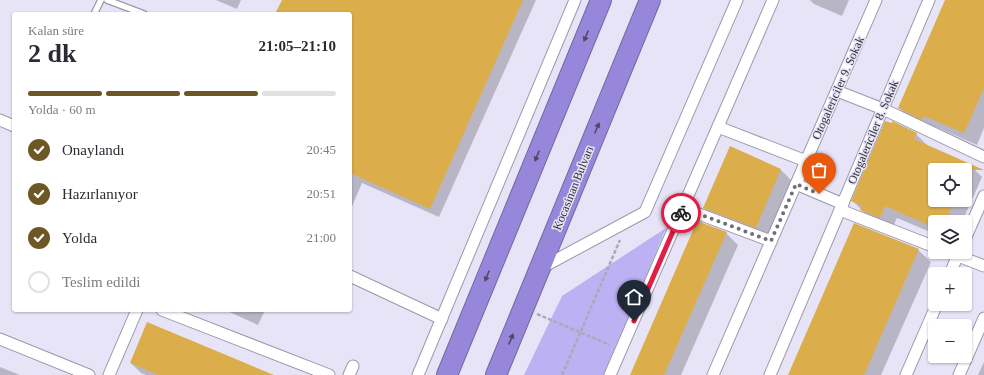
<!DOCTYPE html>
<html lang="tr">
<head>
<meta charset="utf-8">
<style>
  body { margin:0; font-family:Georgia,serif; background:#f2f2f3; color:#2b2b33; height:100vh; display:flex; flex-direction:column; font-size:15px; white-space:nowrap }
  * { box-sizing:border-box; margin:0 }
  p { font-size:13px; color:#7c7c81 }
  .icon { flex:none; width:22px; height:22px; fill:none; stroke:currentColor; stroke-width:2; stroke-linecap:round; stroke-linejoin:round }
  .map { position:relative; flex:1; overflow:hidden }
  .side { position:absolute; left:12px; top:12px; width:340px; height:300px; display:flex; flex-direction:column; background:#fff; border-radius:4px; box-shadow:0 1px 3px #0004 }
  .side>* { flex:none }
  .tools { position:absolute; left:928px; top:163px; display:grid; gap:8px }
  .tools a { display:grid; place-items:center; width:44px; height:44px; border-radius:4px; background:#fff; box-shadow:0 1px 3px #0004; font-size:20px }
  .pin { position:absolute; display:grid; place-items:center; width:34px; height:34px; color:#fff; margin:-41px -17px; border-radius:50% 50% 50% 0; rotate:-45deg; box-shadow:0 0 4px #0007 }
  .pin .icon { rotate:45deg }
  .courier { position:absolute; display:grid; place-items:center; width:40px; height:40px; margin:-20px; border:3px solid #e11d48; border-radius:50%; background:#fff; color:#222; box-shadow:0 1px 5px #0007 }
  .overview em { font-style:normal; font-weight:700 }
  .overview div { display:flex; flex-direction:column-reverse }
  .overview { display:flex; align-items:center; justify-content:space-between; height:68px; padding:0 16px }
  h1 { font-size:26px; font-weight:700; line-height:30px }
  .bar { display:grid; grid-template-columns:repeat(4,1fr); gap:6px 4px; align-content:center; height:48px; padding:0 16px }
  .bar i { height:5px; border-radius:3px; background:#e1e1e2 }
  .bar .on { background:#6d5726 }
  .bar p { grid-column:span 4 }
  ol { padding:0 16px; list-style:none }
  li { display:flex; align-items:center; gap:12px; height:44px }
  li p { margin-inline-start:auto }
  li .icon { padding:4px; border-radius:50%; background:#6d5726; color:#fff; stroke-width:4 }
  li:last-child { color:#7c7c81 }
  li i { width:22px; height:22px; border:2px solid #e1e1e2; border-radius:50% }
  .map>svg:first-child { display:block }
  .green { fill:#bbb1f3 }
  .shadow { fill:#0003; fill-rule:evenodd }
  .building { fill:#dbae4b }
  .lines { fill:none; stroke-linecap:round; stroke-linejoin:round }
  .lane-casing { stroke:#9a98a9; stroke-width:8 }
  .street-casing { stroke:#9a98a9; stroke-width:13 }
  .highway-casing { stroke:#7368a1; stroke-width:22 }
  .path { stroke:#aba9b8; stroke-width:2.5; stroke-dasharray:4 2; stroke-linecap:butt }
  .lane { stroke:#fff; stroke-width:5.5 }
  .street { stroke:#fff; stroke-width:11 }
  .highway { stroke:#9787db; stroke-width:20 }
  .oneway { fill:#4e4967 }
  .done { stroke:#6f6e79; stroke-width:4; stroke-dasharray:0 7.2 }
  .route { stroke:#e11d48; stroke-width:5 }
  .labels { text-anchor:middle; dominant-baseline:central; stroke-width:3; stroke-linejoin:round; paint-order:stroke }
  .street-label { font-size:12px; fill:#2f2e35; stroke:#e7e4f7 }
</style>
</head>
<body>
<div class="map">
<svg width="984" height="375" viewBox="0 0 984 375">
  <rect width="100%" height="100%" fill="#e7e4f7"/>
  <!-- green -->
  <polygon class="green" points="666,228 606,375 524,375 562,296"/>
  <!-- shadow -->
  <g class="shadow">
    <polygon points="216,0 241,0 237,9"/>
    <polygon points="283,0 536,0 439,217 362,183 350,211 350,14 276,14"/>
    <polygon points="810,0 849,0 842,16 814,4"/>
    <polygon points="946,0 984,0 984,128 977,145 936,127 934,131 911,120 899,108"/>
    <path d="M916,134L928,146L970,165L982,177L962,222H935V234L897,218L892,229L873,222L853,201ZM935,170H965V200H935Z"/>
    <polygon points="730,148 781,170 793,182 768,239 716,220 704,208"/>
    <polygon points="726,233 738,245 681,375 631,375"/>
    <polygon points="918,250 931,262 881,375 789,375"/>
    <polygon points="225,310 265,310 258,325"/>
    <polygon points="984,362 984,375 978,375"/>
    <polygon points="131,363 272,375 146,375 141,373"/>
    <polygon points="0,367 20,375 0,375"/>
  </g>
  <!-- building -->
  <g class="building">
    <polygon points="282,0 523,0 430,209 350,173 350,14 275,14"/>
    <polygon points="945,0 984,0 984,88 964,133 924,116 922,120 898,108"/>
    <polygon points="885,121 892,123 892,121 917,133 914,139 984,170 935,170 935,200 955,200 945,222 935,222 935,228 885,206 880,218 860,210 862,206 851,201"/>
    <polygon points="730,146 781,169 756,228 703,208"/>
    <polygon points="697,221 727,232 664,375 630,375"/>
    <polygon points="854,223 919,249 864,375 788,375"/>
    <polygon points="147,322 274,375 158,375 130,363"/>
  </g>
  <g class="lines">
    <!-- lane casing -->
    <g class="lane-casing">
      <g id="lane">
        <polyline points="107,0 144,14"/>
        <polyline points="94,14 101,0"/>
      </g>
    </g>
    <!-- street casing -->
    <g class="street-casing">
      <g id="street">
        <polyline points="837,91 883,109 984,157"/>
        <polyline points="0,120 14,126"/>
        <polyline points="718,127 806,161"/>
        <polyline points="796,184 843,204"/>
        <polyline points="683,208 771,241"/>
        <polyline points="840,210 935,247"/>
        <polyline points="965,239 984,196"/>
        <polyline points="948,252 984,266"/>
        <polyline points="541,268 645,212 737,0"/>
        <polyline points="950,274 959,252"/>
        <polyline points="350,276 442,319"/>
        <polyline points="162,310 329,375"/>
        <polyline points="0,339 89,375"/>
        <polyline points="109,375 137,310"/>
        <polyline points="349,375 353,366"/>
        <polyline points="418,375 575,0"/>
        <polyline points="610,375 773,0"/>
        <polyline points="713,375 876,0"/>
        <polyline points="770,375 929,0"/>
        <polyline points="906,375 937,304"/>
        <polyline points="959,375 984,318"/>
      </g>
    </g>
    <!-- highway casing -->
    <g class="highway-casing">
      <g id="highway">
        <polyline points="447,375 601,0"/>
        <polyline points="496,375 650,0"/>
      </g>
    </g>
    <!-- path -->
    <g class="path">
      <polyline points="537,314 610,345"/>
      <polyline points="562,375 620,240"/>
    </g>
    <!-- lane -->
    <use href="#lane" class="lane"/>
    <!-- street -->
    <use href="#street" class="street"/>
    <!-- highway -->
    <use href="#highway" class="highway"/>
  </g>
  <!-- one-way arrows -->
  <defs><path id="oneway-solid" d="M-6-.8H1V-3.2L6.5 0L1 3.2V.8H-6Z"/></defs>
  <g class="oneway">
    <use href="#oneway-solid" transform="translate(586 36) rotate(112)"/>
    <use href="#oneway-solid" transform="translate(597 128) rotate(-68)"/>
    <use href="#oneway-solid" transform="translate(537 156) rotate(112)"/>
    <use href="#oneway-solid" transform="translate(487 276) rotate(112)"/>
    <use href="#oneway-solid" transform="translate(511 339) rotate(-67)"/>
  </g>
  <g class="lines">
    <!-- done -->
    <polyline class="done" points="681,213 683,208 771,241 796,184 819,194"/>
    <!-- route -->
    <polyline class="route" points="634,321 681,213"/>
  </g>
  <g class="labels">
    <!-- street labels -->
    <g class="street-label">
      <text transform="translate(838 88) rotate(-66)">Otogalericiler 9. Sokak</text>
      <text transform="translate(873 132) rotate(-67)">Otogalericiler 8. Sokak</text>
      <text transform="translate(573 188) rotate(-68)">Kocasinan Bulvarı</text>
    </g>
  </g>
</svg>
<div class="tools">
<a><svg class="icon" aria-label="locate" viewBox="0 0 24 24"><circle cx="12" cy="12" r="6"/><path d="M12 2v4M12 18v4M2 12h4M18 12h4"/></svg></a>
<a><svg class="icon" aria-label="layers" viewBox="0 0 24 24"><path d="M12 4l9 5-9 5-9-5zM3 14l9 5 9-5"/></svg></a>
<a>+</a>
<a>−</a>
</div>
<div class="pin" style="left:819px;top:194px;background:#ea580c"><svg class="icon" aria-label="bag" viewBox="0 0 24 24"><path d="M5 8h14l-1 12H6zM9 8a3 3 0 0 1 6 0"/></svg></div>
<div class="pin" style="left:634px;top:321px;background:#1f2937"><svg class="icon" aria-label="home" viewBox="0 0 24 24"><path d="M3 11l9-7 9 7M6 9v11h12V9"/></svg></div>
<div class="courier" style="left:681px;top:213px"><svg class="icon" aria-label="bike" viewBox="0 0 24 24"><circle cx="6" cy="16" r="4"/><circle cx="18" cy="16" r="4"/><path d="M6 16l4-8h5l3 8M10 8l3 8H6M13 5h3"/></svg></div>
<section class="side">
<div class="overview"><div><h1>2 dk</h1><p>Kalan süre</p></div><em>21:05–21:10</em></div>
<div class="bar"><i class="on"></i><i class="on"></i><i class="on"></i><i></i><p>Yolda · 60 m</p></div>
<ol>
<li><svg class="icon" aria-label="check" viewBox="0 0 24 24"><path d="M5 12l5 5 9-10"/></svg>Onaylandı<p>20:45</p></li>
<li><svg class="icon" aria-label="check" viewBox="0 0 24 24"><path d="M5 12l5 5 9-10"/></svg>Hazırlanıyor<p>20:51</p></li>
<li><svg class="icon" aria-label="check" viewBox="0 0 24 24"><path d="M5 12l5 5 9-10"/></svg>Yolda<p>21:00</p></li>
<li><i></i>Teslim edildi</li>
</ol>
</section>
</div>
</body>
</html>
